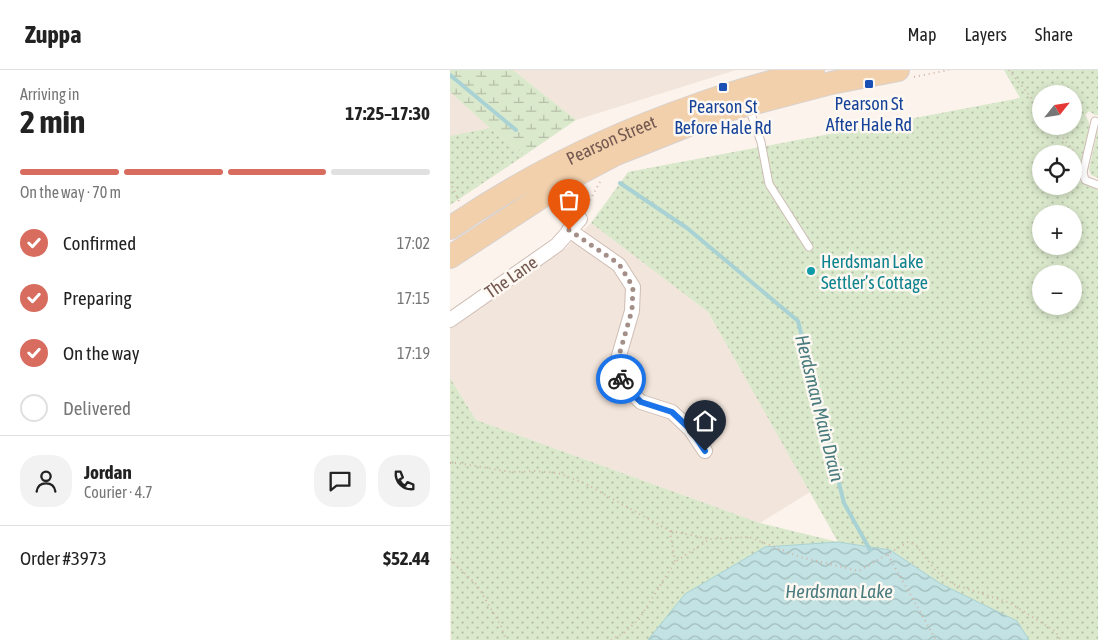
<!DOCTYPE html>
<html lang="en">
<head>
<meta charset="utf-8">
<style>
  body { margin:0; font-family:"Asap Condensed",sans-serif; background:#f2f2f2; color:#222; height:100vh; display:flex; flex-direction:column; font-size:19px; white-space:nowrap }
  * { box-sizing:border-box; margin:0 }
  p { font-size:16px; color:#767676 }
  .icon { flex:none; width:28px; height:28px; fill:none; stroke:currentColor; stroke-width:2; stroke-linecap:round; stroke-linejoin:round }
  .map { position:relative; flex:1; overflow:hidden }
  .drawer { display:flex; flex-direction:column; background:#fff; width:450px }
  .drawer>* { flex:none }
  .needle { width:32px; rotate:60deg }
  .tools { position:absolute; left:582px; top:15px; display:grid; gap:10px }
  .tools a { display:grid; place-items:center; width:50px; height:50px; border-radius:50%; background:#fff; box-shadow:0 2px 8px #0003; font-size:25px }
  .pin { position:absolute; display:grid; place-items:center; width:42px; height:42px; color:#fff; margin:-51px -21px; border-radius:50% 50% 50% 0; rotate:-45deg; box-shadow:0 0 5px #0007 }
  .pin .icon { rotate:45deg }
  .courier { position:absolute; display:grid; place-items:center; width:50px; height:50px; margin:-25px; border:4px solid #1a73e8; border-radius:50%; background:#fff; color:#222; box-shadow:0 1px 6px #0007 }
  .summary em { font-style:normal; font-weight:700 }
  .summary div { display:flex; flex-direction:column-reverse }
  .summary { display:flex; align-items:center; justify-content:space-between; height:85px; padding:0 20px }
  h1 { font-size:32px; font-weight:700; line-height:38px }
  .bar { display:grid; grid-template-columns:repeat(4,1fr); gap:8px 5px; align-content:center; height:60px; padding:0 20px }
  .bar i { height:6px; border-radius:4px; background:#e0e0e0 }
  .bar .selected { background:#d76c5f }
  .bar p { grid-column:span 4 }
  .line { display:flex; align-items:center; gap:12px; padding:0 20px; border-top:1px solid #e0e0e0 }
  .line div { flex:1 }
  .round { display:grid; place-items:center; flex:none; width:52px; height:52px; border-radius:20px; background:#f2f2f2 }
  ol { padding:0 20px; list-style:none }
  li { display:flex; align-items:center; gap:15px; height:55px }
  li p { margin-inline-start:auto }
  li .icon { padding:5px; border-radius:50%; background:#d76c5f; color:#fff; stroke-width:4 }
  li:last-child { color:#767676 }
  li i { width:28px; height:28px; border:2px solid #e0e0e0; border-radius:50% }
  header { display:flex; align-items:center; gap:30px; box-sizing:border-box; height:70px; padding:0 25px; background:#fff; border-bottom:1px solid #e0e0e0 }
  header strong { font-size:24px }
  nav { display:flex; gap:28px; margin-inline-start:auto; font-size:18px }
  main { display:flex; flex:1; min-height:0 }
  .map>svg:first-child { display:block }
  .residential { fill:#f2e5db }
  .grass { fill:url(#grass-dots); fill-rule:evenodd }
  .wetland { fill:url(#wetland-marsh) }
  .water { fill:url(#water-waves); stroke:#a9d2d4 }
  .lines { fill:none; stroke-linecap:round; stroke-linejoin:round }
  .stream { stroke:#a9d2d4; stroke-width:4 }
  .lane-casing { stroke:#cebdb5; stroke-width:9 }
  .street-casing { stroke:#cebdb5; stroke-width:16 }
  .primary-casing { stroke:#d8d1ce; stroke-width:24 }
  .path { stroke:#d3b4a9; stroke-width:2; stroke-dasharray:1 4; stroke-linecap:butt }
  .lane { stroke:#fff; stroke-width:7 }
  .street { stroke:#fff; stroke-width:14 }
  .primary { stroke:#f2d0ac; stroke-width:22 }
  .done { stroke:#a38f87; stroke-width:5; stroke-dasharray:0 9 }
  .route { stroke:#1a73e8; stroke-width:6 }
  .transit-dot { fill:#1a4fb4; stroke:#fdf8f2; stroke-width:2 }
  .culture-dot { fill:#0f9aa8; stroke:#fdf8f2; stroke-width:2 }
  .labels { text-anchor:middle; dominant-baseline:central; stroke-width:5; stroke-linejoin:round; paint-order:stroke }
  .transit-label { font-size:18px; fill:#164399; stroke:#fdf8f2 }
  .street-label { font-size:18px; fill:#745951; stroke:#fdf8f2 }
  .culture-label { font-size:18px; fill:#0d838f; stroke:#fdf8f2; text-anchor:start }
  .water-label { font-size:19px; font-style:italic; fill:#497b7e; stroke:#fdf8f2 }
</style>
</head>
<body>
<header>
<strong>Zuppa</strong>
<nav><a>Map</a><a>Layers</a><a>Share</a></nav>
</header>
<main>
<section class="drawer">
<div class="summary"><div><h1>2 min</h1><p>Arriving in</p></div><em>17:25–17:30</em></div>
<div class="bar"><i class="selected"></i><i class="selected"></i><i class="selected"></i><i></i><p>On the way · 70 m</p></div>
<ol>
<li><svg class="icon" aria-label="check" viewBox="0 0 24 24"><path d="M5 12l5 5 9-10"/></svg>Confirmed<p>17:02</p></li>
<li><svg class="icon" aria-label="check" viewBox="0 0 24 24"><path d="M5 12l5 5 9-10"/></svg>Preparing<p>17:15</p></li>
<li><svg class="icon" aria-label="check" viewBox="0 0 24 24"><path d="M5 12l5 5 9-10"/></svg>On the way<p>17:19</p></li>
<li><i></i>Delivered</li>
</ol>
<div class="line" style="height:90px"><a class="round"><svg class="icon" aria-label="person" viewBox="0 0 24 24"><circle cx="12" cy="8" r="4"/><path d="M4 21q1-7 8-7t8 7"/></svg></a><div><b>Jordan</b><p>Courier · 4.7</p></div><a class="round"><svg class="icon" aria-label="chat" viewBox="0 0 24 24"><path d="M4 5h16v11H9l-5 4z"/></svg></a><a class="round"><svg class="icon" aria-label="phone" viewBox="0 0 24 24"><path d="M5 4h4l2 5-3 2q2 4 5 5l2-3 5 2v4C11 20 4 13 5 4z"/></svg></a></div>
<div class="line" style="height:65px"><div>Order #3973</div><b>$52.44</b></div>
</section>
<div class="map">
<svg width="648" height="570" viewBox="0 0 648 570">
  <defs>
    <pattern id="grass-dots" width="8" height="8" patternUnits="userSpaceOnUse" patternTransform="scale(1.25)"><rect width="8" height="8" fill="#dae8cb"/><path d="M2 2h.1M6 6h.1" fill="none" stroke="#b5bfa7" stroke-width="1.8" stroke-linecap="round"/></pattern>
    <pattern id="wetland-marsh" width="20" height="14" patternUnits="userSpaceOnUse" patternTransform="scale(1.25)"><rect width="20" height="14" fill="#dae8cb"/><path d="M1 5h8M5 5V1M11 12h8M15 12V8" fill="none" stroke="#b5bfa7"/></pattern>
    <pattern id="water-waves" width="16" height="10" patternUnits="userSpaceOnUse" patternTransform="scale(1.25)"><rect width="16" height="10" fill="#c2e2e3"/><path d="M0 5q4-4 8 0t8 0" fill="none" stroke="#a2baba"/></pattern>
  </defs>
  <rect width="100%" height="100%" fill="#fbf3ec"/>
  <!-- residential -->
  <g class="residential">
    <polygon points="63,0 286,0 126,50"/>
    <polygon points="0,22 40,58 0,66"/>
    <polygon points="141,153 258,242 360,422 310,453 26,350 0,308 0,259 116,178"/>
  </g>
  <!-- grass -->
  <g class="grass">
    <path d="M554,0H648V45H645L639,41L635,45L639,52V61L630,94L624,101V84H591V116H624V104L631,112L648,120V570H1L0,308L26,350L310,453L388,472L258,242L141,153L178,102L570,28ZM591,24H624V56H591ZM591,144H624V176H591ZM591,204H624V236H591Z"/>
    <polygon points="40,58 75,85 0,135 0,66"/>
    <polygon points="648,59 648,108 641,105 639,99"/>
  </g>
  <!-- wetland -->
  <polygon class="wetland" points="0,0 63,0 126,50 75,85 40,58 0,22"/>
  <!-- water -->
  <polygon class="water" points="388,472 440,480 491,514 567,551 579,570 198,570 235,524 315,477"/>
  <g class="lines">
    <!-- stream -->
    <g class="stream">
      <polyline points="0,5 66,60"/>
      <polyline points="170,113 237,158 348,251 394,433 420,480"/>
    </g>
    <!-- lane casing -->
    <g class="lane-casing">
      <g id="lane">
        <polyline points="299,38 311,72 319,114 359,177"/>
        <polyline points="645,51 633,102 635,110 648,115"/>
      </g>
    </g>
    <!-- street casing -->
    <g class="street-casing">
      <g id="street">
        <polyline points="119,160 169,195 183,217 182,241 166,296 173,315 191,332 222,342 241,360 255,381"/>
        <polyline points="0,250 107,175 130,149"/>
      </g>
    </g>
    <!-- primary casing -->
    <g class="primary-casing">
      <g id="primary">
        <path id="s1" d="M0,158C76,106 160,65 247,35C285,21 324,11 363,0"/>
        <polyline points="0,187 119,109 166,84 274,41 381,13 448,0"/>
      </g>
    </g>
    <!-- path -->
    <g class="path">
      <polyline points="559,0 591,40"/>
      <polyline points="464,7 499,0"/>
      <polyline points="604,56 627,86"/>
      <polyline points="0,112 9,131"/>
      <polyline points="135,139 150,112"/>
      <polyline points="0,393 7,393 61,402 84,401 108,403 136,414 220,461 225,492"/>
      <polyline points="221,461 260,469"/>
      <polyline points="438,485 486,570"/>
      <polyline points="0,489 27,515 51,556 56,570"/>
      <polyline points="161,570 174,563 189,549 225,492 260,469 299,467 350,487 409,501 458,472 466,475 486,501 503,514 560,533 605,561 611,570"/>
    </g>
    <!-- lane -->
    <use href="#lane" class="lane"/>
    <!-- street -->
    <use href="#street" class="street"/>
    <!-- primary -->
    <use href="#primary" class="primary"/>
  </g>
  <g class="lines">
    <!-- done -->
    <polyline class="done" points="119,160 169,194 183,217 182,240 166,296 171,309"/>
    <!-- route -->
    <polyline class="route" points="171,309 173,315 191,332 222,342 241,360 255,381"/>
  </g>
  <!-- markers -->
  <g class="transit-dot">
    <rect x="414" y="9" width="10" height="10" rx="2.5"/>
    <rect x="268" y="12" width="10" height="10" rx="2.5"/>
  </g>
  <circle class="culture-dot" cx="361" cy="201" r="5"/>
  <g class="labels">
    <!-- transit labels -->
    <g class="transit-label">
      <text x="419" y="33">Pearson St<tspan x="419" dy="21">After Hale Rd</tspan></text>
      <text x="273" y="36">Pearson St<tspan x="273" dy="21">Before Hale Rd</tspan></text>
    </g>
    <!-- street labels -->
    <g class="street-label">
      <text stroke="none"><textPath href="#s1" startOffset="184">Pearson Street</textPath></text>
      <text transform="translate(61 207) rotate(-35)">The Lane</text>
    </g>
    <!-- culture labels -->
    <g class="culture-label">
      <text x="371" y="191">Herdsman Lake<tspan x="371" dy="21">Settler’s Cottage</tspan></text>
    </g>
    <!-- water labels -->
    <g class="water-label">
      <text transform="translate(370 338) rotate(76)">Herdsman Main Drain</text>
      <text x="389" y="521">Herdsman Lake</text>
    </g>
  </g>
</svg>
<div class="tools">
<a><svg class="needle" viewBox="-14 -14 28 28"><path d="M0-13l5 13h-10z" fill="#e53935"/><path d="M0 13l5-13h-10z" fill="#767676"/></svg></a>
<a><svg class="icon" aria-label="locate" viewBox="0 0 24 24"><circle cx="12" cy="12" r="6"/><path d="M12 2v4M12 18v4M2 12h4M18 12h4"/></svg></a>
<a>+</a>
<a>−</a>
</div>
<div class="pin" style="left:119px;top:160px;background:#ea580c"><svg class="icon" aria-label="bag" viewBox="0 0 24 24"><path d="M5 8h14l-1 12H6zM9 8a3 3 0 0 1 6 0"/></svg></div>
<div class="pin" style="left:255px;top:381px;background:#1f2937"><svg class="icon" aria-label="home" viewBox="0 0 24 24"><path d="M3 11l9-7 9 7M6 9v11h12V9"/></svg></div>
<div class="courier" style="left:171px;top:309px"><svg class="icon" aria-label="bike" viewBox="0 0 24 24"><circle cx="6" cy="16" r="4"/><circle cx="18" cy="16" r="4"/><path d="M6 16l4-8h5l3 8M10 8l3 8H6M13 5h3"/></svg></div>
</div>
</main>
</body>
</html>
